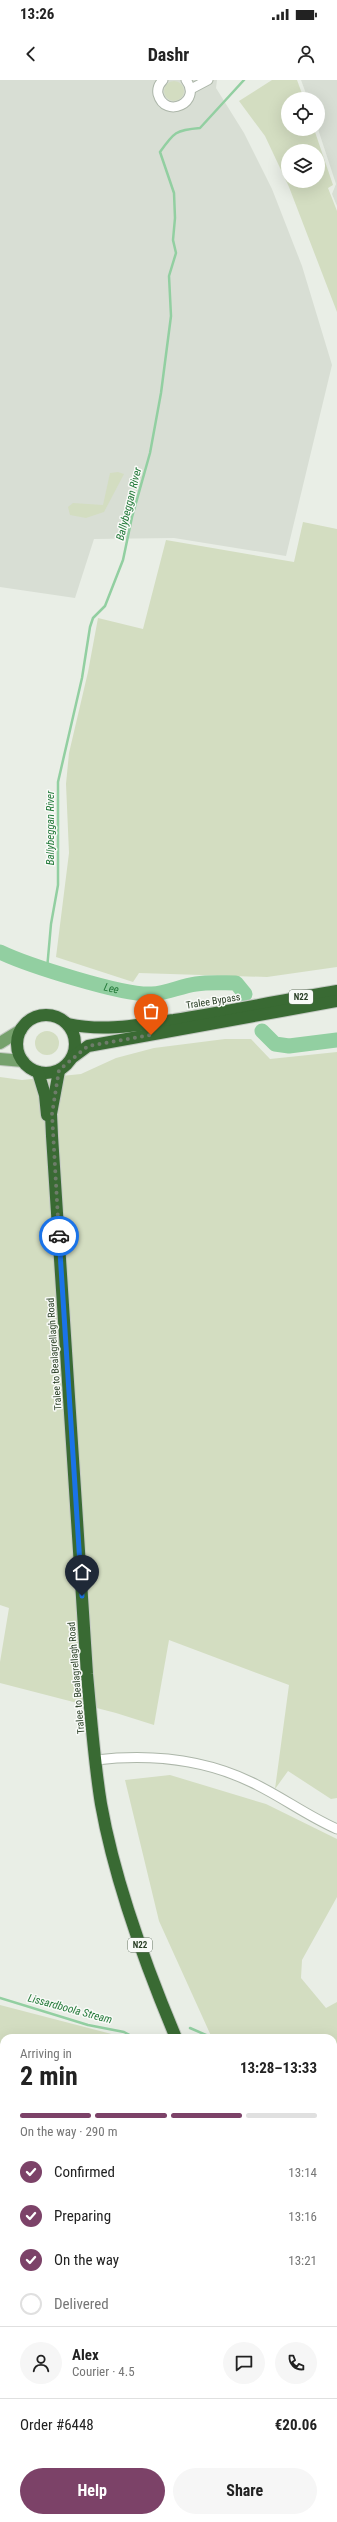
<!DOCTYPE html>
<html lang="en">
<head>
<meta charset="utf-8">
<style>
  body { margin:0; font-family:"Roboto Condensed",sans-serif; background:#f6f6f6; color:#222; height:100vh; display:flex; flex-direction:column; font-size:15px; white-space:nowrap }
  * { box-sizing:border-box; margin:0 }
  p { font-size:13px; color:#767676 }
  .icon { flex:none; width:22px; height:22px; fill:none; stroke:currentColor; stroke-width:2; stroke-linecap:round; stroke-linejoin:round }
  .map { position:relative; flex:1; overflow:hidden }
  .drawer { position:absolute; left:0px; top:1954px; width:337px; height:488px; display:flex; flex-direction:column; background:#fff; border-radius:12px 12px 0 0; box-shadow:0 4px 16px #0002 }
  .drawer>* { flex:none }
  .buttons { position:absolute; left:281px; top:12px; display:grid; gap:8px }
  .buttons a { display:grid; place-items:center; width:44px; height:44px; border-radius:50%; background:#fff; box-shadow:0 4px 16px #0002; font-size:20px }
  .pin { position:absolute; display:grid; place-items:center; width:34px; height:34px; color:#fff; margin:-41px -17px; border-radius:50% 50% 50% 0; rotate:-45deg; box-shadow:0 0 4px #0007 }
  .pin .icon { rotate:45deg }
  .courier { position:absolute; display:grid; place-items:center; width:40px; height:40px; margin:-20px; border:3px solid #1a73e8; border-radius:50%; background:#fff; color:#222; box-shadow:0 1px 5px #0007 }
  .headline em { font-style:normal; font-weight:700 }
  .headline div { display:flex; flex-direction:column-reverse }
  .headline { display:flex; align-items:center; justify-content:space-between; height:68px; padding:0 20px }
  h1 { font-size:26px; font-weight:700; line-height:30px }
  .bar { display:grid; grid-template-columns:repeat(4,1fr); gap:6px 4px; align-content:center; height:48px; padding:0 20px }
  .bar i { height:5px; border-radius:3px; background:#e0e0e0 }
  .bar .current { background:#7c4268 }
  .bar p { grid-column:span 4 }
  .line { display:flex; align-items:center; gap:10px; padding:0 20px; border-top:1px solid #e0e0e0 }
  .line div { flex:1 }
  .round { display:grid; place-items:center; flex:none; width:42px; height:42px; border-radius:21px; background:#f6f6f6 }
  ol { padding:0 20px; list-style:none }
  li { display:flex; align-items:center; gap:12px; height:44px }
  li p { margin-inline-start:auto }
  li .icon { padding:4px; border-radius:50%; background:#7c4268; color:#fff; stroke-width:4 }
  li:last-child { color:#767676 }
  li i { width:22px; height:22px; border:2px solid #e0e0e0; border-radius:50% }
  .primary-button { display:flex; gap:8px; margin-top:auto; padding:8px 20px }
  .primary-button a { flex:1; height:46px; border-radius:24px; background:#7c4268; color:#fff; font-size:16px; font-weight:700; line-height:46px; text-align:center }
  .primary-button a+a { background:#f6f6f6; color:#222 }
  .status { display:flex; justify-content:space-between; align-items:center; height:28px; padding:0 20px; background:#fff; direction:ltr }
  .status svg { height:11px; fill:currentColor }
  header { display:flex; justify-content:space-between; align-items:center; height:52px; padding:0 20px; background:#fff; font-size:18px; font-weight:700 }
  .map>svg:first-child { display:block }
  .built { fill:#d8ded4 }
  .green { fill:#d3ddc1; fill-rule:evenodd }
  .lines { fill:none; stroke-linecap:round; stroke-linejoin:round }
  .stream { stroke:#92cfa1; stroke-width:2.5 }
  .river { stroke:#92cfa1; stroke-width:15 }
  .minor-casing { stroke:#acb6a9; stroke-width:11 }
  .major-casing { stroke:#c3c9c2; stroke-width:14 }
  .highway-casing { stroke:#c3c9c2; stroke-width:14 }
  .minor { stroke:#fff; stroke-width:9 }
  .major { stroke:#76a16d; stroke-width:12 }
  .highway { stroke:#396a33; stroke-width:12 }
  .done { stroke:#6d7c69; stroke-width:4; stroke-dasharray:0 7.2 }
  .route { stroke:#1a73e8; stroke-width:5 }
  .labels { text-anchor:middle; dominant-baseline:central; stroke-width:3; stroke-linejoin:round; paint-order:stroke }
  .shield { fill:#f8faf7; stroke:#687765; stroke-width:1 }
  .shield-label { font-size:9px; font-weight:bold; fill:#2a3f26 }
  .street-label { font-size:10px; fill:#2a3f26; stroke:#f8faf7 }
  .water-label { font-size:11px; font-style:italic; fill:#237939; stroke:#f8faf7 }
</style>
</head>
<body>
<div class="status"><b>13:26</b><svg viewBox="0 0 49 12"><path d="M0 12V9h3v3zM5 12V6h3v6zM10 12V3h3v9zM15 12V0h3v12zM26 1h20v11H26zM47 4h2v5h-2z"/></svg></div>
<header><svg class="icon" aria-label="back" viewBox="0 0 24 24"><path d="M15 5l-7 7 7 7"/></svg>Dashr<svg class="icon" aria-label="person" viewBox="0 0 24 24"><circle cx="12" cy="8" r="4"/><path d="M4 21q1-7 8-7t8 7"/></svg></header>
<div class="map">
<svg width="337" height="2442" viewBox="0 0 337 2442">
  <rect width="100%" height="100%" fill="#e9eee6"/>
  <!-- built -->
  <g class="built">
    <polygon points="0,0 217,0 216,8 244,53 272,109 302,186 332,285 286,476 174,458 94,459 75,518 0,507"/>
    <polygon points="301,0 337,0 337,126 332,114 336,104 318,49 318,19 308,19"/>
  </g>
  <!-- green -->
  <g class="green">
    <path d="M272,0H297L304,19H288V49H314L333,105L328,108L337,131V232L289,107L265,56L239,21ZM288,71H318V101H288Z"/>
    <circle cx="174" cy="11" r="10"/>
    <polygon points="118,392 124,394 104,432 86,438 70,435 68,427 73,423 103,425 110,393"/>
    <polygon points="303,442 337,449 337,887 267,897 139,893 133,902 56,877 69,773 66,704 69,673 88,592 98,538 143,549 166,460 294,482"/>
    <circle cx="47" cy="963" r="12"/>
    <polygon points="225,959 251,959 270,979 337,972 337,1718 331,1719 288,1691 275,1709 289,1605 169,1560 154,1645 116,1633 0,1603 0,1582 9,1528 0,1525 0,997 22,1000 81,994 116,978 154,968"/>
    <polygon points="170,1695 266,1724 337,1759 337,1817 302,1880 301,1898 326,1928 337,1922 337,2156 333,2151 333,1958 212,1958 159,1841 125,1700"/>
    <polygon points="0,1925 127,1958 4,1958 4,2403 0,2402"/>
  </g>
  <g class="lines">
    <!-- stream -->
    <g class="stream">
      <path d="M47,889L51,844L58,805V702L82,598L90,547L93,538L105,526L123,480L132,437L150,373L161,313L171,236L169,196L176,173L173,160L175,138L174,113L160,72C174,52 176,50 200,48L244,0"/>
      <polyline points="0,1918 88,1945 124,1952 135,1958"/>
      <polyline points="190,1948 213,1958"/>
      <polyline points="333,1995 337,1996"/>
    </g>
    <!-- river -->
    <g class="river">
      <path id="s1" d="M0,872C27,885 124,916 152,914C167,913 181,906 196,904C209,902 222,903 236,903L245,914"/>
      <polyline points="262,951 275,964 289,966 337,960"/>
    </g>
    <!-- minor casing -->
    <g class="minor-casing">
      <g id="minor">
        <path d="M163,0C159,4 157,9 158,14C165,40 203,22 186,0"/>
        <polyline points="191,9 208,0"/>
        <path d="M96,1680C148,1674 203,1679 251,1702C281,1716 307,1736 337,1749"/>
        <polyline points="0,2407 4,2409"/>
        <polyline points="83,2438 94,2442"/>
      </g>
    </g>
    <!-- major casing -->
    <g class="major-casing">
      <g id="major">
        <polyline points="0,963 21,950"/>
        <polyline points="0,979 23,981"/>
      </g>
    </g>
    <!-- highway casing -->
    <g class="highway-casing">
      <g id="highway">
        <circle cx="46" cy="964" r="29"/>
        <path d="M68,944C104,952 138,945 174,940C229,931 283,920 337,911"/>
        <polyline points="73,977 88,966 337,921"/>
        <path d="M59,991L51,1034L52,1056L87,1594C91,1637 94,1681 101,1724C115,1803 145,1884 176,1958"/>
        <polyline points="38,992 45,1015 47,1035"/>
        <polyline points="333,2193 337,2197"/>
      </g>
    </g>
    <!-- minor -->
    <use href="#minor" class="minor"/>
    <!-- major -->
    <use href="#major" class="major"/>
    <!-- highway -->
    <use href="#highway" class="highway"/>
  </g>
  <g class="lines">
    <!-- done -->
    <polyline class="done" points="59,1156 52,1034 59,990 88,966 151,955"/>
    <!-- route -->
    <polyline class="route" points="59,1156 82,1516"/>
  </g>
  <g class="labels">
    <!-- shield labels -->
    <g class="shield">
      <rect x="289" y="910" width="24" height="14" rx="3"/>
      <rect x="128" y="1858" width="24" height="14" rx="3"/>
    </g>
    <g class="shield-label">
      <text x="301" y="917">N22</text>
      <text x="140" y="1865">N22</text>
    </g>
    <!-- street labels -->
    <g class="street-label">
      <text transform="translate(213 921) rotate(-9)">Tralee Bypass</text>
      <text transform="translate(54 1274) rotate(-94)">Tralee to Bealagrellagh Road</text>
      <text transform="translate(76 1598) rotate(-95)">Tralee to Bealagrellagh Road</text>
    </g>
    <!-- water labels -->
    <g class="water-label">
      <text transform="translate(129 424) rotate(-76)">Ballybeggan River</text>
      <text transform="translate(50 748) rotate(-90)">Ballybeggan River</text>
      <text stroke="none"><textPath href="#s1" startOffset="117">Lee</textPath></text>
      <text transform="translate(70 1929) rotate(15)">Lissardboola Stream</text>
    </g>
  </g>
</svg>
<div class="buttons">
<a><svg class="icon" aria-label="locate" viewBox="0 0 24 24"><circle cx="12" cy="12" r="6"/><path d="M12 2v4M12 18v4M2 12h4M18 12h4"/></svg></a>
<a><svg class="icon" aria-label="layers" viewBox="0 0 24 24"><path d="M12 4l9 5-9 5-9-5zM3 14l9 5 9-5"/></svg></a>
</div>
<div class="pin" style="left:151px;top:955px;background:#ea580c"><svg class="icon" aria-label="bag" viewBox="0 0 24 24"><path d="M5 8h14l-1 12H6zM9 8a3 3 0 0 1 6 0"/></svg></div>
<div class="pin" style="left:82px;top:1516px;background:#1f2937"><svg class="icon" aria-label="home" viewBox="0 0 24 24"><path d="M3 11l9-7 9 7M6 9v11h12V9"/></svg></div>
<div class="courier" style="left:59px;top:1156px"><svg class="icon" aria-label="car" viewBox="0 0 24 24"><path d="M5 17H2v-5l4-1 3-4h7l3 4 3 1v5h-3M9 17h6M6 11h13"/><circle cx="7" cy="17" r="2"/><circle cx="17" cy="17" r="2"/></svg></div>
<section class="drawer">
<div class="headline"><div><h1>2 min</h1><p>Arriving in</p></div><em>13:28–13:33</em></div>
<div class="bar"><i class="current"></i><i class="current"></i><i class="current"></i><i></i><p>On the way · 290 m</p></div>
<ol>
<li><svg class="icon" aria-label="check" viewBox="0 0 24 24"><path d="M5 12l5 5 9-10"/></svg>Confirmed<p>13:14</p></li>
<li><svg class="icon" aria-label="check" viewBox="0 0 24 24"><path d="M5 12l5 5 9-10"/></svg>Preparing<p>13:16</p></li>
<li><svg class="icon" aria-label="check" viewBox="0 0 24 24"><path d="M5 12l5 5 9-10"/></svg>On the way<p>13:21</p></li>
<li><i></i>Delivered</li>
</ol>
<div class="line" style="height:72px"><a class="round"><svg class="icon" aria-label="person" viewBox="0 0 24 24"><circle cx="12" cy="8" r="4"/><path d="M4 21q1-7 8-7t8 7"/></svg></a><div><b>Alex</b><p>Courier · 4.5</p></div><a class="round"><svg class="icon" aria-label="chat" viewBox="0 0 24 24"><path d="M4 5h16v11H9l-5 4z"/></svg></a><a class="round"><svg class="icon" aria-label="phone" viewBox="0 0 24 24"><path d="M5 4h4l2 5-3 2q2 4 5 5l2-3 5 2v4C11 20 4 13 5 4z"/></svg></a></div>
<div class="line" style="height:52px"><div>Order #6448</div><b>€20.06</b></div>
<div class="primary-button"><a>Help</a><a>Share</a></div>
</section>
</div>
</body>
</html>
